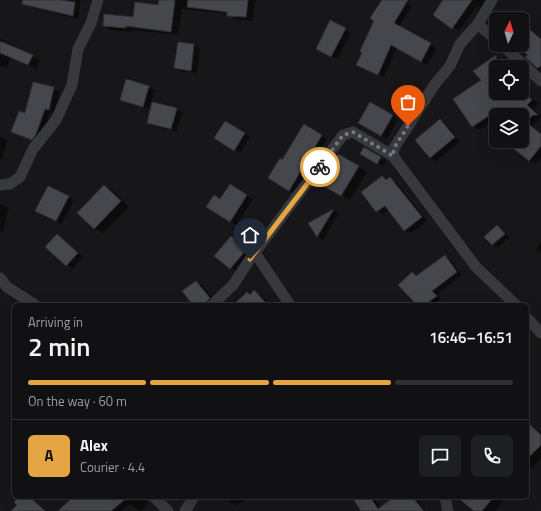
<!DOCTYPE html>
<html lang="en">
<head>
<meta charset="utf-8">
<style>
  body { margin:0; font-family:"Titillium Web",sans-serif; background:#1e1f21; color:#f1f3f6; height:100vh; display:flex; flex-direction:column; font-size:15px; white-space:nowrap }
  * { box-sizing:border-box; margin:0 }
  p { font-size:13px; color:#9c9da0 }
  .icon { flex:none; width:22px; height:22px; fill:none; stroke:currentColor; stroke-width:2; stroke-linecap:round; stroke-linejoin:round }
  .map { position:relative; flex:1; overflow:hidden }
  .side { position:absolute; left:12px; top:303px; width:517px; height:196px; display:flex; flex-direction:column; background:#111113; border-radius:6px; box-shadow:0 4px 16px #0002,0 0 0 1px #303133 }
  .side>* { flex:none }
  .needle { width:26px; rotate:5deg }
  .controls { position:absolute; left:489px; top:12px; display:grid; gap:8px }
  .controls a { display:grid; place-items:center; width:40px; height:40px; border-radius:6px; background:#111113; box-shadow:0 4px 16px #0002,0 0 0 1px #303133; font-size:20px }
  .pin { position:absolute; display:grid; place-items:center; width:34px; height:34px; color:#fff; margin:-41px -17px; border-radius:50% 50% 50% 0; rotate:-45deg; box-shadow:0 0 4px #0007 }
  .pin .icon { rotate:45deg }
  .courier { position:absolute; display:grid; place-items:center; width:40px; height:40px; margin:-20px; border:3px solid #e5a542; border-radius:50%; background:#fff; color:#222; box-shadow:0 1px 5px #0007 }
  .headline em { font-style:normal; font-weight:600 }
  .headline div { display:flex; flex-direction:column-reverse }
  .headline { display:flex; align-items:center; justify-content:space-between; height:68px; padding:0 16px }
  h1 { font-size:26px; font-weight:600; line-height:30px }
  .bar { display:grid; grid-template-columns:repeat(4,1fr); gap:6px 4px; align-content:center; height:48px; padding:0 16px }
  .bar i { height:5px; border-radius:3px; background:#303133 }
  .bar .current { background:#e5a542 }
  .bar p { grid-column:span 4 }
  .line { display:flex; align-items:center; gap:10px; padding:0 16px; border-top:1px solid #303133 }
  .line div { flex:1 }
  .round { display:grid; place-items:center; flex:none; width:42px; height:42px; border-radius:6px; background:#1e1f21 }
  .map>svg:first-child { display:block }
  .shadow { fill:#0007 }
  .building { fill:#46474c; stroke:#313135 }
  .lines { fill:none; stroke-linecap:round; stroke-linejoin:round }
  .minor { stroke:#38393e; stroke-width:11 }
  .done { stroke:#777a80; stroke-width:4; stroke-dasharray:0 7.2 }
  .route { stroke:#e5a542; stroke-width:5 }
</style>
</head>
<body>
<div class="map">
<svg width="541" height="511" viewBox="0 0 541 511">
  <rect width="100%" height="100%" fill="#171719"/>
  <!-- shadow -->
  <g class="shadow">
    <polygon points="36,0 81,0 78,19 40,9 34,6"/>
    <polygon points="160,0 255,0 253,21 235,19 228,14 182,9 178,35 133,30 133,32 111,30 104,26 134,18 159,6"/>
    <polygon points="383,0 410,0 408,3 412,6 399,27 437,48 427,65 397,48 384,77 364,68 376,20"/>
    <polygon points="444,0 486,0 481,8 477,6 459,31 434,15"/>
    <polygon points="331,22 351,33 337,59 322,52"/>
    <polygon points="531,31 541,38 541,69 530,55 518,46 522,45 522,42"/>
    <polygon points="0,39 16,46 15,48 40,60 37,69 11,58 7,68 0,66"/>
    <polygon points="178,43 194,45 200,48 197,73 181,71 175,68"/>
    <polygon points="496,57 503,61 507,67 496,67 496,93 522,93 522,89 538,104 533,109 541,117 532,126 541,133 541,158 536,164 529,160 520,141 522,141 522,115 496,115 496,119 480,130 473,126 482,80"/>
    <polygon points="522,72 531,80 522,86"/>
    <polygon points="126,80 155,90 149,109 121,99"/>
    <polygon points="34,83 60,91 54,113 50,112 41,137 38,142 12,132 26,114"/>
    <polygon points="370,104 398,119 387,139 359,123"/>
    <polygon points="176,109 182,112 177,132 154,126 148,123"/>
    <polygon points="440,120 445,123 460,141 436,161 430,157"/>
    <polygon points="225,122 250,137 240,153 215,138"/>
    <polygon points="304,125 327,139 295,194 269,177 283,161"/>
    <polygon points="0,136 7,140 2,160 0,159"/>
    <polygon points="364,148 386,161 383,166 361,154"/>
    <polygon points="339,155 367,172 350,200 322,183"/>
    <polygon points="382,177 396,182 427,221 411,233 405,230 389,210 383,214 377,211"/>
    <polygon points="230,185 253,199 236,225 207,207 224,202"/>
    <polygon points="104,186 113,191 129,207 103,233 94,228"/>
    <polygon points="68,197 74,200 62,224 42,214"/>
    <polygon points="0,204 9,208 3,232 0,231"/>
    <polygon points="334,210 339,213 323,240 317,236 310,223"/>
    <polygon points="497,227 510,237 498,248 492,244"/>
    <polygon points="57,236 83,257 73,269 46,247"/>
    <polygon points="232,237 252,253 237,272 216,256"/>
    <polygon points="541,241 541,253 536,250"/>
    <polygon points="445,256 450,259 462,275 437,294 441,299 433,305 417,305 412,273 418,276"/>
    <polygon points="196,282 202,285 215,301 211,305 194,305"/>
    <polygon points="255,291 262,296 270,305 231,305 246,292 251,295"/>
    <polygon points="529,424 541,433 541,459 528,471 527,471 527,426"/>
    <polygon points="26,497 33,499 46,511 12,511"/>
    <polygon points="65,497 142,497 148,503 141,511 130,504 121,511 60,511 70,501"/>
    <polygon points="227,497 250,497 250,498 235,505 229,502"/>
    <polygon points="351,497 373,497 381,508 395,497 415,497 426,511 362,511"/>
    <polygon points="464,497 506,497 495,511 475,511"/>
  </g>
  <!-- building -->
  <g class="building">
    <polygon points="23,0 60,0 75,2 73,16 22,4"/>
    <polygon points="159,0 175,0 171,32 126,26 126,28 103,26 104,14 133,17 135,2 158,5"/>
    <polygon points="188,0 248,0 246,17 227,16 227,12 187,7"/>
    <polygon points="382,0 408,0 394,23 431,43 421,62 391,45 378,75 356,65 362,53 360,51 374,21 370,18"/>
    <polygon points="443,0 472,0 452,29 433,15"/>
    <polygon points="330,20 346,28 331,57 316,49"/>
    <polygon points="530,30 541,39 541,66 537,68 525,57 528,55 517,47 522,45 522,40"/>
    <polygon points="0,41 33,55 28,65 0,53"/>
    <polygon points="178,42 194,44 191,71 174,68"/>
    <polygon points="496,55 496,93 525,93 532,100 527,105 538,115 533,115 526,122 541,134 541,146 529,161 513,148 519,141 522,141 522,115 490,115 472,127 453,99 481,80 473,71"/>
    <polygon points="126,79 149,86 143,107 120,100"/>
    <polygon points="33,82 54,87 49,110 45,109 36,134 32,140 11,132 19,111 25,113"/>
    <polygon points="152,102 177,108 171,129 147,123"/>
    <polygon points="370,102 393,115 381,136 358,123"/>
    <polygon points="440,119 455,137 430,158 415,140"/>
    <polygon points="225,121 245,133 234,151 214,138"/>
    <polygon points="304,124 322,135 289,191 268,178 280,158 282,160"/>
    <polygon points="364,147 381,157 377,164 360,154"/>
    <polygon points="338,154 359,166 341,196 320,184"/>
    <polygon points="382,176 386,180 390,177 422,217 404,231 385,206 376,212 361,192"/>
    <polygon points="230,184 247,195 230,222 206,207 214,195 220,199"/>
    <polygon points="104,185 121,201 94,229 77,213"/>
    <polygon points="48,186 69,196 56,221 35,211"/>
    <polygon points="334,209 317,237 308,223"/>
    <polygon points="497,225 505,234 492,245 484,237"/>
    <polygon points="57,234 78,253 66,266 45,247"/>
    <polygon points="231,236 247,249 230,269 214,256"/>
    <polygon points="445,255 457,272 432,291 437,296 424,305 417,305 398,285 412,272 416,276"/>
    <polygon points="196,281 210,298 203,305 193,305 182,291"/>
    <polygon points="254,290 268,305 233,305 247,292 250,295"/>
    <polygon points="527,422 541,435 541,445 527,459"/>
    <polygon points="19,497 30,497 45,511 11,511 17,505 14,502"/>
    <polygon points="73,497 128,497 111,511 58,511"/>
    <polygon points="352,497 370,497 378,509 394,497 412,497 424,511 361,511"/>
    <polygon points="457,497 494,497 482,511 474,511"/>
  </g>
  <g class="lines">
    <!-- minor -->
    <g class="minor">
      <polyline points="478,24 496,40"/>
      <polyline points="502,45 541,81"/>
      <polyline points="393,156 394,148 435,84 450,66 460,44 478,24 492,0"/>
      <polyline points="0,185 10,184 20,177 33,149 56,120 72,85 78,49 91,23 98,0"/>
      <polyline points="255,253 290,305"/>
      <polyline points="0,278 7,287 35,305"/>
      <polyline points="212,305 233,285 250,259 343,135 353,132 393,156 476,267 516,305"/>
      <polyline points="527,318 541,333"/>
      <polyline points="154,497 168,511"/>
      <polyline points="445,497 448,511"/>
      <polyline points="185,511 194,497"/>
    </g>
  </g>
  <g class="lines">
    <!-- done -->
    <polyline class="done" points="320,167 343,135 353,132 393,156 394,148 408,126"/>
    <!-- route -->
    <polyline class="route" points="250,259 320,167"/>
  </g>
</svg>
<div class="controls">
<a><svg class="needle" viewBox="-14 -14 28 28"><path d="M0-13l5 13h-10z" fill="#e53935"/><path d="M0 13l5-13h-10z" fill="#9c9da0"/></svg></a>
<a><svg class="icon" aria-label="locate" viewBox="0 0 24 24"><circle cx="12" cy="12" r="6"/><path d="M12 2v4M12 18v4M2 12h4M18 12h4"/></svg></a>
<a><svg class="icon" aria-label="layers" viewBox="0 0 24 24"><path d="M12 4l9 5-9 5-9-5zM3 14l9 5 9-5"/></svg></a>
</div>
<div class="pin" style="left:408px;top:126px;background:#ea580c"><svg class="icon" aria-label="bag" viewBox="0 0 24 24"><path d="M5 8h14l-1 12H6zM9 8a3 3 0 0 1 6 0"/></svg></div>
<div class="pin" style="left:250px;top:259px;background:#1f2937"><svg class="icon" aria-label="home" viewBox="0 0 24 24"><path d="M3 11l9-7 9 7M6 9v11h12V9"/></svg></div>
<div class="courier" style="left:320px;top:167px"><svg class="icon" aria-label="bike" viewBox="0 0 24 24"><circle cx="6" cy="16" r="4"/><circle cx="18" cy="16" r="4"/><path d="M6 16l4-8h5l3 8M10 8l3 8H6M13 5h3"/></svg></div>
<section class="side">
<div class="headline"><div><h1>2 min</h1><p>Arriving in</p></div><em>16:46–16:51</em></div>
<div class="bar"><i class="current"></i><i class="current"></i><i class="current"></i><i></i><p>On the way · 60 m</p></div>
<div class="line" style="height:72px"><b class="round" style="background:#e5a542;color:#111">A</b><div><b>Alex</b><p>Courier · 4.4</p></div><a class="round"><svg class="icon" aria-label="chat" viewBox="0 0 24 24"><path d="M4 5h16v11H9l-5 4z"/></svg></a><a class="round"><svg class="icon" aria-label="phone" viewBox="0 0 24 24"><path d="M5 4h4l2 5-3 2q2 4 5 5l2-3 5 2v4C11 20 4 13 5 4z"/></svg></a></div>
</section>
</div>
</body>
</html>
